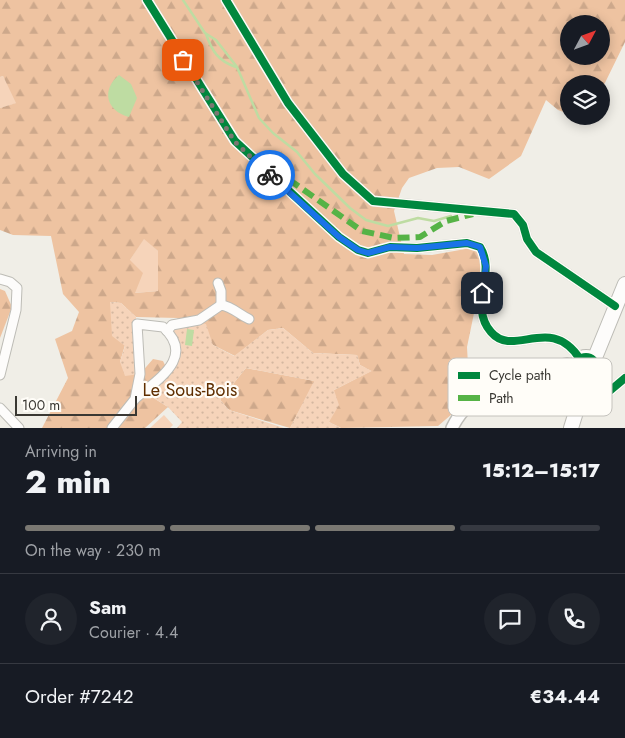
<!DOCTYPE html>
<html lang="en">
<head>
<meta charset="utf-8">
<style>
  body { margin:0; font-family:Jost,sans-serif; background:#20242c; color:#f1f3f6; height:100vh; display:flex; flex-direction:column; font-size:19px; white-space:nowrap }
  * { box-sizing:border-box; margin:0 }
  p { font-size:16px; color:#9ea1a6 }
  .icon { flex:none; width:28px; height:28px; fill:none; stroke:currentColor; stroke-width:2; stroke-linecap:round; stroke-linejoin:round }
  .map { position:relative; height:428px; overflow:hidden }
  .details { display:flex; flex-direction:column; background:#171b24; flex:1 }
  .details>* { flex:none }
  .needle { width:32px; rotate:49deg }
  .fabs { position:absolute; left:560px; top:15px; display:grid; gap:10px }
  .fabs a { display:grid; place-items:center; width:50px; height:50px; border-radius:50%; background:#171b24; box-shadow:0 2px 12px #0003; font-size:25px }
  .scale { position:absolute; left:15px; bottom:12px; width:122px; box-sizing:border-box; padding-left:5px; border:2px solid #3a3833; border-top:0; font-size:14px; line-height:18px; white-space:nowrap; color:#3a3833; -webkit-text-stroke:4px #fffdf8; paint-order:stroke }
  .pin { position:absolute; display:grid; place-items:center; width:42px; height:42px; color:#fff; margin:-21px; border-radius:10px; box-shadow:0 2px 8px #0006 }
  .courier { position:absolute; display:grid; place-items:center; width:50px; height:50px; margin:-25px; border:4px solid #1a73e8; border-radius:50%; background:#fff; color:#222; box-shadow:0 1px 6px #0007 }
  .headline em { font-style:normal; font-weight:800 }
  .headline div { display:flex; flex-direction:column-reverse }
  .headline { display:flex; align-items:center; justify-content:space-between; height:85px; padding:0 25px }
  h1 { font-size:32px; font-weight:800; line-height:38px }
  .bar { display:grid; grid-template-columns:repeat(4,1fr); gap:8px 5px; align-content:center; height:60px; padding:0 25px }
  .bar i { height:6px; border-radius:4px; background:#363941 }
  .bar .current { background:#7a7872 }
  .bar p { grid-column:span 4 }
  .line { display:flex; align-items:center; gap:12px; padding:0 25px; border-top:1px solid #363941 }
  .line div { flex:1 }
  .round { display:grid; place-items:center; flex:none; width:52px; height:52px; border-radius:26px; background:#20242c }
  .map>svg:first-child { display:block }
  .green { fill:#f6d4ba }
  .forest { fill:url(#forest-firs); fill-rule:evenodd }
  .park { fill:url(#park-dots) }
  .water { fill:#bedca2 }
  .lines { fill:none; stroke-linecap:round; stroke-linejoin:round }
  .stream { stroke:#bedca2; stroke-width:2.5 }
  .street-casing { stroke:#bdbcb6; stroke-width:11 }
  .secondary-casing { stroke:#bdbcb6; stroke-width:14 }
  .primary-casing { stroke:#bdbcb6; stroke-width:16 }
  .street { stroke:#fdfcfb; stroke-width:9 }
  .secondary { stroke:#fdfcfb; stroke-width:11 }
  .primary { stroke:#fdfcfb; stroke-width:14 }
  .quiet { stroke:#56b346; stroke-width:6; stroke-dasharray:12 6; stroke-linecap:butt }
  .cycleway-casing { stroke:#fffdf8; stroke-width:11 }
  .cycleway { stroke:#00873e; stroke-width:8 }
  .done { stroke:#7a7872; stroke-width:5; stroke-dasharray:0 9 }
  .route { stroke:#1a73e8; stroke-width:6 }
  .labels { text-anchor:middle; dominant-baseline:central; stroke-width:4.5; stroke-linejoin:round; paint-order:stroke }
  .park-label { font-size:18px; fill:#5f2e00; stroke:#fffdf8 }
  .key { fill:#fffdf8; stroke:#c4c2bd; stroke-width:1 }
  .key-label { font-size:14px; fill:#3a3833 }
</style>
</head>
<body>
<div class="map">
<svg width="625" height="428" viewBox="0 0 625 428">
  <defs>
    <pattern id="forest-firs" width="22" height="20" patternUnits="userSpaceOnUse" patternTransform="scale(1.25)"><rect width="22" height="20" fill="#eec3a1"/><path d="M5 1l3.5 6h-7zM16 11l3.5 6h-7z" fill="#cda88b"/></pattern>
    <pattern id="park-dots" width="8" height="8" patternUnits="userSpaceOnUse" patternTransform="scale(1.25)"><rect width="8" height="8" fill="#f6d4ba"/><path d="M2 2h.1M6 6h.1" fill="none" stroke="#d4b7a0" stroke-width="1.8" stroke-linecap="round"/></pattern>
  </defs>
  <rect width="100%" height="100%" fill="#f0eee7"/>
  <!-- green -->
  <g class="green">
    <polygon points="3,76 17,103 0,108 0,77"/>
    <polygon points="144,238 158,251 158,291 134,293 130,260"/>
    <polygon points="164,415 173,425 170,428 150,428"/>
  </g>
  <!-- forest -->
  <g class="forest">
    <path d="M0,0H625V42L601,91V84H569V114L558,110L546,100L521,156L489,179L459,167L437,168L409,178L402,188L394,211L404,254L432,255L471,248L478,251L482,259L483,270L467,347L469,383L452,414L438,426L341,428L329,422L334,390L371,371L360,365L357,355L313,353L283,328L268,330L235,356L213,345L178,318L136,317L121,303L110,302L125,345L120,362L140,374L153,359L163,361L168,371L144,392L168,407L145,428H42L68,378L55,339L72,331L79,312L63,294L51,236L13,235L0,230V108L16,103L3,76L0,77ZM569,24H601V56H569ZM144,239L158,251V291L135,293L143,273L130,260Z"/>
    <polygon points="0,289 5,291 12,307 0,338"/>
    <polygon points="246,368 315,381 290,428 229,410 221,401 218,390 233,384"/>
  </g>
  <!-- park -->
  <g class="park">
    <polygon points="110,302 121,303 136,317 140,374 125,376 120,362 125,346 112,336"/>
    <polygon points="178,318 206,324 213,345 234,356 268,330 283,328 313,353 357,355 360,365 372,371 334,390 339,405 329,422 341,428 290,428 314,381 246,368 233,384 218,390 221,401 229,410 284,428 177,428 182,422 168,407 144,392 176,357 167,331"/>
  </g>
  <!-- water -->
  <g class="water">
    <path d="M119,75L131,84L137,98L129,117C106,111 101,90 119,75Z"/>
    <polygon points="187,329 194,330 192,346 185,345"/>
  </g>
  <g class="lines">
    <!-- stream -->
    <g class="stream">
      <polyline points="183,0 205,33 216,40 237,67 259,118 273,133 297,152 315,174 350,208 366,220 388,226 418,218 434,221 451,216"/>
      <path d="M206,34C212,51 218,61 236,67"/>
    </g>
    <!-- street casing -->
    <g class="street-casing">
      <g id="street">
        <path d="M147,0L235,141L339,237L358,250L368,253L390,247L417,248L467,243L480,247C497,273 468,306 491,332C514,359 550,313 580,359"/>
        <polyline points="226,0 288,103 343,174 373,201 514,214 523,225 527,239 536,252 615,306"/>
        <polyline points="0,279 10,282 17,288 16,310 0,375"/>
        <polyline points="218,283 221,291 221,305"/>
        <path d="M167,331L172,325L199,320L221,305C233,307 238,314 249,319"/>
        <polyline points="0,408 19,428"/>
        <polyline points="576,409 587,410 625,378"/>
        <path d="M112,428L135,399L140,374L137,324L163,327C196,357 158,379 135,399"/>
      </g>
    </g>
    <!-- secondary casing -->
    <g class="secondary-casing">
      <path id="secondary" d="M452,428C471,388 518,377 558,366L567,364L575,366"/>
    </g>
    <!-- primary casing -->
    <g class="primary-casing">
      <g id="primary">
        <circle cx="586" cy="367" r="10"/>
        <polyline points="594,360 625,284"/>
        <polyline points="571,428 587,377"/>
      </g>
    </g>
    <!-- street -->
    <use href="#street" class="street"/>
    <!-- secondary -->
    <use href="#secondary" class="secondary"/>
    <!-- primary -->
    <use href="#primary" class="primary"/>
    <!-- quiet -->
    <polyline class="quiet" points="274,169 362,231 394,238 420,237 446,221 473,214"/>
    <!-- cycleway casing -->
    <g class="cycleway-casing">
      <g id="cycleway">
        <path d="M147,0L235,141L339,237L358,250L368,253L390,247L417,248L467,243L480,247C497,273 468,306 491,332C514,359 550,313 580,359"/>
        <polyline points="226,0 288,103 343,174 373,201 514,214 523,225 527,239 536,252 615,306"/>
        <circle cx="586" cy="367" r="10"/>
        <polyline points="587,377 576,409 587,410 625,378"/>
      </g>
    </g>
    <!-- cycleway -->
    <use href="#cycleway" class="cycleway"/>
  </g>
  <g class="lines">
    <!-- done -->
    <polyline class="done" points="183,60 235,142 270,175"/>
    <!-- route -->
    <polyline class="route" points="270,175 339,237 358,250 368,253 390,247 417,248 467,243 480,247 486,266 482,293"/>
  </g>
  <g class="labels">
    <!-- park labels -->
    <g class="park-label">
      <text x="190" y="390">Le Sous-Bois</text>
    </g>
  </g>
  <!-- legend -->
  <rect x="448" y="358" width="164" height="58" rx="8" class="key"/>
  <rect x="458" y="372" width="22" height="7" fill="#00873e"/>
  <rect x="458" y="395" width="22" height="6" fill="#56b346"/>
  <g class="key-label">
    <text x="489" y="380">Cycle path</text>
    <text x="489" y="403">Path</text>
  </g>
</svg>
<div class="fabs">
<a><svg class="needle" viewBox="-14 -14 28 28"><path d="M0-13l5 13h-10z" fill="#e53935"/><path d="M0 13l5-13h-10z" fill="#9ea1a6"/></svg></a>
<a><svg class="icon" aria-label="layers" viewBox="0 0 24 24"><path d="M12 4l9 5-9 5-9-5zM3 14l9 5 9-5"/></svg></a>
</div>
<div class="scale">100 m</div>
<div class="pin" style="left:183px;top:60px;background:#ea580c"><svg class="icon" aria-label="bag" viewBox="0 0 24 24"><path d="M5 8h14l-1 12H6zM9 8a3 3 0 0 1 6 0"/></svg></div>
<div class="pin" style="left:482px;top:293px;background:#1f2937"><svg class="icon" aria-label="home" viewBox="0 0 24 24"><path d="M3 11l9-7 9 7M6 9v11h12V9"/></svg></div>
<div class="courier" style="left:270px;top:175px"><svg class="icon" aria-label="bike" viewBox="0 0 24 24"><circle cx="6" cy="16" r="4"/><circle cx="18" cy="16" r="4"/><path d="M6 16l4-8h5l3 8M10 8l3 8H6M13 5h3"/></svg></div>
</div>
<section class="details">
<div class="headline"><div><h1>2 min</h1><p>Arriving in</p></div><em>15:12–15:17</em></div>
<div class="bar"><i class="current"></i><i class="current"></i><i class="current"></i><i></i><p>On the way · 230 m</p></div>
<div class="line" style="height:90px"><a class="round"><svg class="icon" aria-label="person" viewBox="0 0 24 24"><circle cx="12" cy="8" r="4"/><path d="M4 21q1-7 8-7t8 7"/></svg></a><div><b>Sam</b><p>Courier · 4.4</p></div><a class="round"><svg class="icon" aria-label="chat" viewBox="0 0 24 24"><path d="M4 5h16v11H9l-5 4z"/></svg></a><a class="round"><svg class="icon" aria-label="phone" viewBox="0 0 24 24"><path d="M5 4h4l2 5-3 2q2 4 5 5l2-3 5 2v4C11 20 4 13 5 4z"/></svg></a></div>
<div class="line" style="height:65px"><div>Order #7242</div><b>€34.44</b></div>
</section>
</body>
</html>
